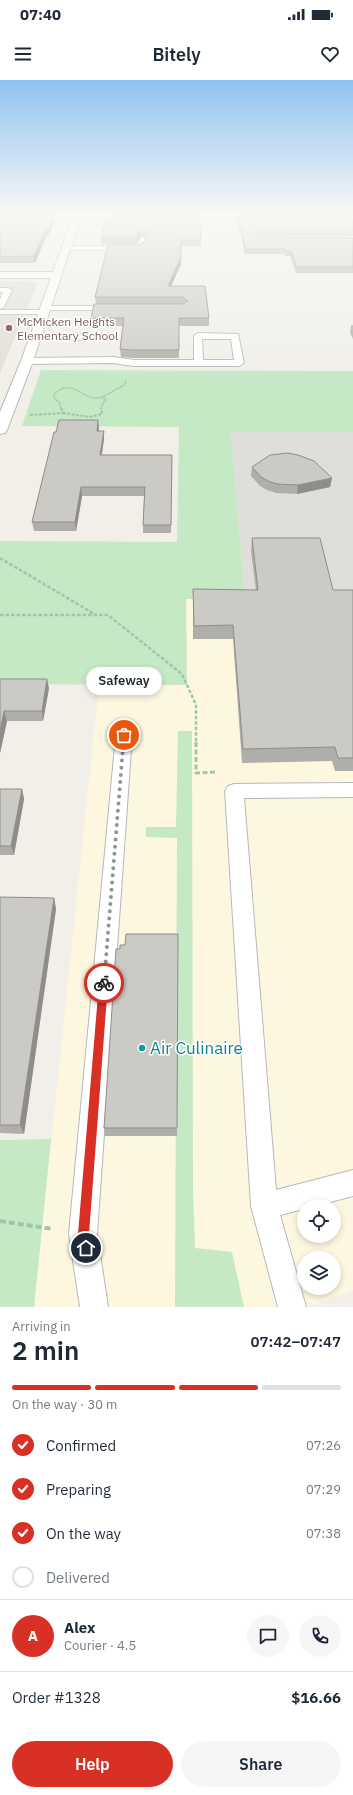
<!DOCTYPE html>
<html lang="en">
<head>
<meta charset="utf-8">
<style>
  body { margin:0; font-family:"IBM Plex Sans",sans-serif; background:#f6f6f7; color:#1f2937; height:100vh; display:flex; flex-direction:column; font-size:15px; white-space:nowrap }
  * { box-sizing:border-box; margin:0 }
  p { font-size:13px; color:#747a83 }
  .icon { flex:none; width:22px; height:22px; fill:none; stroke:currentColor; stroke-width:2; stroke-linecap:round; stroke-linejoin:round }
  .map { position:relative; height:1227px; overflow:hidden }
  .side { display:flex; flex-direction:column; background:#fff; flex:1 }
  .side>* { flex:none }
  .tools { position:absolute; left:297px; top:1119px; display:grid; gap:8px }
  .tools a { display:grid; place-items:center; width:44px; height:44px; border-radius:50%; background:#fff; box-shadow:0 2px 6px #0003; font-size:20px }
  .pin { position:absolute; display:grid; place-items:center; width:34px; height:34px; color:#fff; margin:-17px; border:2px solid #fff; border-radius:50%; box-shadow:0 1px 4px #0007 }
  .courier { position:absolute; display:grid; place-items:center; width:40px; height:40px; margin:-20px; border:3px solid #d93025; border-radius:50%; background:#fff; color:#222; box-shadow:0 1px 5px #0007 }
  .bubble { position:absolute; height:28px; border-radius:14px; background:#fff; box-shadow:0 2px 6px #0003; font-size:13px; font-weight:600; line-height:28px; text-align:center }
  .overview em { font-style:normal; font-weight:600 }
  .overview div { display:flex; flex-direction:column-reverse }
  .overview { display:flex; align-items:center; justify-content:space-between; height:68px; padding:0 12px }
  h1 { font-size:26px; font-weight:600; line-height:30px }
  .bar { display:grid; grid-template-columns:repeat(4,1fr); gap:6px 4px; align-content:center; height:48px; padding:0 12px }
  .bar i { height:5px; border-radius:3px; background:#e0e1e3 }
  .bar .on { background:#d93025 }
  .bar p { grid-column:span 4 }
  .line { display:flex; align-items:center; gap:10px; padding:0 12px; border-top:1px solid #e0e1e3 }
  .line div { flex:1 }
  .round { display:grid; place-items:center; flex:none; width:42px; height:42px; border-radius:21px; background:#f6f6f7 }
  ol { padding:0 12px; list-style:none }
  li { display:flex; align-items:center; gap:12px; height:44px }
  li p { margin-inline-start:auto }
  li .icon { padding:4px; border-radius:50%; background:#d93025; color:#fff; stroke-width:4 }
  li:last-child { color:#747a83 }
  li i { width:22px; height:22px; border:2px solid #e0e1e3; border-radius:50% }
  .primary-button { display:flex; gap:8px; margin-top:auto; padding:8px 12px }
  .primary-button a { flex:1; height:46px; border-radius:24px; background:#d93025; color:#fff; font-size:16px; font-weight:600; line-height:46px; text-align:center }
  .primary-button a+a { background:#f6f6f7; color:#1f2937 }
  .status { display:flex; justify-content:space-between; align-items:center; height:28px; padding:0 20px; background:#fff; direction:ltr }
  .status svg { height:11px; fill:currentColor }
  header { display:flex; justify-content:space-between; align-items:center; height:52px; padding:0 12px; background:#fff; font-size:18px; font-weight:600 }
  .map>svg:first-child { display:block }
  .commercial { fill:#fef7e0; fill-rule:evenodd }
  .industrial { fill:#e0deda }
  .education { fill:#e1ded6 }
  .green { fill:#c5e8c5 }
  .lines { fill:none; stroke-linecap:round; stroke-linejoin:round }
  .service-casing { stroke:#b5b8bc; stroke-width:2 }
  .minor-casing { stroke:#b5b8bc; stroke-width:2 }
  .path-far4 { stroke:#9cc7a9; stroke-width:1.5; stroke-dasharray:2 1; stroke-linecap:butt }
  .path-far3 { stroke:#9cc7a9; stroke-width:2; stroke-dasharray:3 1.5; stroke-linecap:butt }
  .path-far2 { stroke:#9cc7a9; stroke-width:2.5; stroke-dasharray:3.5 2; stroke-linecap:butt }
  .path-far1 { stroke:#9cc7a9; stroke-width:3; stroke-dasharray:5 2.5; stroke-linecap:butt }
  .path { stroke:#9cc7a9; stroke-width:4; stroke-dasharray:6 3; stroke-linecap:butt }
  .service { fill:#fff; fill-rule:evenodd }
  .minor { fill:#fff; fill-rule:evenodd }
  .wall { fill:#afaea9 }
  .shaded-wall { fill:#8f8d8a }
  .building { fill:#cccac5; stroke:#8f8d8a }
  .route { fill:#d93025 }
  .done { stroke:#929495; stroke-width:4; stroke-dasharray:0 7.2 }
  .education-dot { fill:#8d6e63; stroke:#fff; stroke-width:1.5 }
  .culture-dot { fill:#0f9aa8; stroke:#fff; stroke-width:1.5 }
  .labels { text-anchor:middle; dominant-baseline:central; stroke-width:3; stroke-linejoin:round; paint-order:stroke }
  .far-education-label { font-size:12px; fill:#785e54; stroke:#fff; text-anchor:start }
  .near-culture-label { font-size:17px; fill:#0d838f; stroke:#fff; text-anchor:start }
</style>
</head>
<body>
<div class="status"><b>07:40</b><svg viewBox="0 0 49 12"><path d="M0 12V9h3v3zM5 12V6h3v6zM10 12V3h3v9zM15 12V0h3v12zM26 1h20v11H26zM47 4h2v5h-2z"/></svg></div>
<header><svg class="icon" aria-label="menu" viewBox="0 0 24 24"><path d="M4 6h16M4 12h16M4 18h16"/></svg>Bitely<svg class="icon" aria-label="heart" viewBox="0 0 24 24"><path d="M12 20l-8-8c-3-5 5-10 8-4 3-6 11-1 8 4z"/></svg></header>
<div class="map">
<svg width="353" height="1227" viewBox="0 0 353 1227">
  <rect width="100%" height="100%" fill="#f1efe8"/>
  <!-- commercial -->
  <path class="commercial" d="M186,519H353V1211L306,1227H34L99,605H187ZM304,1126H334V1156H304ZM304,1178H334V1208H304Z"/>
  <!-- industrial -->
  <polygon class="industrial" points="231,352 353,352 353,519 245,519"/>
  <!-- education -->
  <polygon class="education" points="0,201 38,202 0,293"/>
  <!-- green -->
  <g class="green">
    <polygon points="41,290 353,291 353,352 231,352 245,519 186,519 187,605 0,604 0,461 177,462 179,347 22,346"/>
    <polygon points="178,651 192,651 193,1107 195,1168 232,1172 244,1227 175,1227 177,758 146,757 146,747 176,747"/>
    <polygon points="51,1059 34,1227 0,1227 0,1060"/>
  </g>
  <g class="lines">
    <!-- service casing -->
    <g class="service-casing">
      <g id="service">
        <polygon points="143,157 146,159 144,167 139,170 65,170 62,168 65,166 138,166 140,159"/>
        <polygon points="0,208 8,208 12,210 4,227 0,229 0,219 3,212 0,212"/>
        <polygon points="42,226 115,226 119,228 115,230 46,230 46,234 0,234 0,230 42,230"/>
        <path d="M198,253L238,254L244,283L239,286H134L113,283L27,284L22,281L27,278L113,277L134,280H194V256ZM202,259H231L234,280H203Z"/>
        <polygon points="35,254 107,254 111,257 107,260 32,259 31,257"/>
        <polygon points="124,649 130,651 132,655 97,1154 108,1227 80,1227 69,1154 116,655 118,651"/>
        <polygon points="353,703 353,717 244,718 276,1110 353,1090 353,1116 315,1126 304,1126 304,1129 280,1135 306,1227 278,1227 251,1126 225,711 228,706 234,704"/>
      </g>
    </g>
    <!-- minor casing -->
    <g class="minor-casing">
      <polygon id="minor" points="74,133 82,133 33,281 7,350 5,353 0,354 0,332 21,281 51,198 0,198 0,192 53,192 72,139 0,139 0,135 73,135"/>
    </g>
    <!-- path-far4 -->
    <g class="path-far4">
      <path d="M61,329L60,323L54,318V315C70,296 84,320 97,318C107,317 116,308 125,305L126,300"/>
      <polyline points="101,329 101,327 106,319 102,318"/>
    </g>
    <!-- path-far3 -->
    <g class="path-far3">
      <polyline points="61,328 64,333 89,337 102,334 101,328"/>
      <polyline points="30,335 63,333"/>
    </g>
    <!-- path-far2 -->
    <g class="path-far2">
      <polyline points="0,478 96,535"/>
      <polyline points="0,535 108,535 182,594 196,625 196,663"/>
    </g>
    <!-- path-far1 -->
    <polyline class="path-far1" points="196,662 196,693 215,692"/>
    <!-- path -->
    <polyline class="path" points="0,1141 53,1149"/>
    <!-- service -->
    <use href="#service" class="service"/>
    <!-- minor -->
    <use href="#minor" class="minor"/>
  </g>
  <!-- wall -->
  <g class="wall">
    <polygon points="0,133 59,133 58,134 0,134"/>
    <polygon points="108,133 201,160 201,166 181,166 181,184 171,206 209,238 209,246 179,246 179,278 132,278 121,277 120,269 123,246 91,246 91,238 96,224 95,217 140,165 145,161 146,158 142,156 139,159 137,164 101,164 101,158"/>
    <polygon points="236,133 353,133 353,156 260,156 261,157 353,158 353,193 296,193 290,176 285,176 284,174 245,174"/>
    <polygon points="0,135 55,135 55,140 49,155 47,155 35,183 0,183"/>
    <polygon points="351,245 353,245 353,259 350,253"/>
    <polygon points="99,348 99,351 104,351 104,359 102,375 172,375 171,453 143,453 143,445 144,416 82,416 76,451 34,451 32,442"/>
    <polygon points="252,387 332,398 330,407 297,414 276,413 267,410 260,406 251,396"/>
    <polygon points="252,458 333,510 353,510 353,691 335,691 332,681 242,683 233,559 193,559 193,509 256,510 251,471"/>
    <polygon points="0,599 49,608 43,641 7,641 0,673"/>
    <polygon points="0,709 22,709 24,719 14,775 0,775"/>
    <polygon points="0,817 54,818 56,829 24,1054 0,1053"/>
    <polygon points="178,854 177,1056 105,1056 104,1048 120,869 125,865"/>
  </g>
  <!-- shaded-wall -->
  <g class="shaded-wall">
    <polygon points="55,135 55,140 49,155 49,149"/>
    <polygon points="46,149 47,155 35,183 34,176"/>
    <polygon points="142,149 142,156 139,159 137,164 137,158 138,152"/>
    <polygon points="181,177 181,184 168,213 168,206"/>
    <polygon points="98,340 99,348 97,359 97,351"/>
    <polygon points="104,351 104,359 100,383 100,375"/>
    <polygon points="332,398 330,407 297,414 298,405"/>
    <polygon points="81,407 82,416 76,451 75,442"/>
    <polygon points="47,599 49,608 43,641 42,631"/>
    <polygon points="4,631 7,641 0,673 0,652"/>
    <polygon points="22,709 24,719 14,775 11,766"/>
    <polygon points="54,818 56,829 24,1054 20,1045"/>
  </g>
  <!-- building -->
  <g class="building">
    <polygon points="108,133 199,133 201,160 181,160 181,177 168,206 205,206 209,238 179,238 179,270 131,270 120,269 124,238 91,238 94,224 183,224 188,221 183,217 95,217 108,165 140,165 145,161 147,153 142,149 138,152 137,158 101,158"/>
    <polygon points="237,133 353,133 353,151 259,151 257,153 261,157 353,158 353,187 296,187 291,171 285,171 285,169 245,169"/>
    <polygon points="0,135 55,135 49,149 46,149 34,176 0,177"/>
    <polygon points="59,340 98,340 97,351 104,351 100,375 172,375 171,445 143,445 145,407 81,407 75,442 32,442 54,352 56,352"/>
    <polygon points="288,373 298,375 314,381 332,398 298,405 277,404 268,401 261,397 252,387 270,375"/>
    <polygon points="252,458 320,458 333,510 353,510 353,678 338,678 335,667 243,669 233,545 194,546 193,509 258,510"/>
    <polygon points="0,599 47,599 42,631 4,631 0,652"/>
    <polygon points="0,709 22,709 11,766 0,766"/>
    <polygon points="0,817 54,818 20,1045 0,1045"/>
    <polygon points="126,854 178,854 177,1048 104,1048 116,869 120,869 120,865 125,865"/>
  </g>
  <!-- sky -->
  <linearGradient id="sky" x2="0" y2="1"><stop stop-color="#8fc3f1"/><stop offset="0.44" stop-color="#f9f8f5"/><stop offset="1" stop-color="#f9f8f5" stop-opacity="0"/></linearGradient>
  <rect width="353" height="304" fill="url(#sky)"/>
  <!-- route -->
  <polygon class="route" points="104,899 107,900 108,903 89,1154 91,1168 89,1172 86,1174 82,1172 78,1154 99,903 101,900"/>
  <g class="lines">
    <!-- done -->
    <polyline class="done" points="104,903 124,655"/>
  </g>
  <!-- markers -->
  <circle class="education-dot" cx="9" cy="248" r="4"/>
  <circle class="culture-dot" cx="142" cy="968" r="4"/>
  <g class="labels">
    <!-- far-education labels -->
    <g class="far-education-label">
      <text x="17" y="241">McMicken Heights<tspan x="17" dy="14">Elementary School</tspan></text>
    </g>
    <!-- near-culture labels -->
    <g class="near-culture-label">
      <text x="150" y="968">Air Culinaire</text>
    </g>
  </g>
</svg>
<div class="tools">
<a><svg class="icon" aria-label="locate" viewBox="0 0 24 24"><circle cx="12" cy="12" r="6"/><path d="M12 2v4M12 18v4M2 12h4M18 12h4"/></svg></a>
<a><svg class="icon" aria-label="layers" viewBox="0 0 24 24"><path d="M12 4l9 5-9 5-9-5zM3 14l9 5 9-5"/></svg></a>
</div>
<div class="pin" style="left:124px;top:655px;background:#ea580c"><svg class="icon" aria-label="bag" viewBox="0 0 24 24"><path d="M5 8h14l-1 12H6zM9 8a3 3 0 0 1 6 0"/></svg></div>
<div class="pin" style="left:86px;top:1168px;background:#1f2937"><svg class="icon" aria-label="home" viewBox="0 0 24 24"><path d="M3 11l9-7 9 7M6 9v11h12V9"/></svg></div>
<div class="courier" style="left:104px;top:903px"><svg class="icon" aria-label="bike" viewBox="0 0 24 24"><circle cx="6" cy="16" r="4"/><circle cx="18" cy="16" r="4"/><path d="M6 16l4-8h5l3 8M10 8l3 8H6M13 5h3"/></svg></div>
<div class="bubble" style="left:86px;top:587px;width:76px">Safeway</div>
</div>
<section class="side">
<div class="overview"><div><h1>2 min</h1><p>Arriving in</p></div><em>07:42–07:47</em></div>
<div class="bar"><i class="on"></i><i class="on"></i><i class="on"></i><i></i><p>On the way · 30 m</p></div>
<ol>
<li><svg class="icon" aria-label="check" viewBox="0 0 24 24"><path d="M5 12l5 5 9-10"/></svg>Confirmed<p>07:26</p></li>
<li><svg class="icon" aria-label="check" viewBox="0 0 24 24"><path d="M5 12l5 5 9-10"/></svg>Preparing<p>07:29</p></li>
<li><svg class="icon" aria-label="check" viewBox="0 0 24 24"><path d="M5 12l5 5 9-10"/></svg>On the way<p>07:38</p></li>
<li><i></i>Delivered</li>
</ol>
<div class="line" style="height:72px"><b class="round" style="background:#d93025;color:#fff">A</b><div><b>Alex</b><p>Courier · 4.5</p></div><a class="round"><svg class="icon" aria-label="chat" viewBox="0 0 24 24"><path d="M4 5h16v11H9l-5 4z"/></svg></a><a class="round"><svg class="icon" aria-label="phone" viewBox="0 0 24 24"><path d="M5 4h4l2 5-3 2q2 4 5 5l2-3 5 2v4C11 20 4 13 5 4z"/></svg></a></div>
<div class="line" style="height:52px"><div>Order #1328</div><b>$16.66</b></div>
<div class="primary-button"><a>Help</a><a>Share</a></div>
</section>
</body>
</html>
